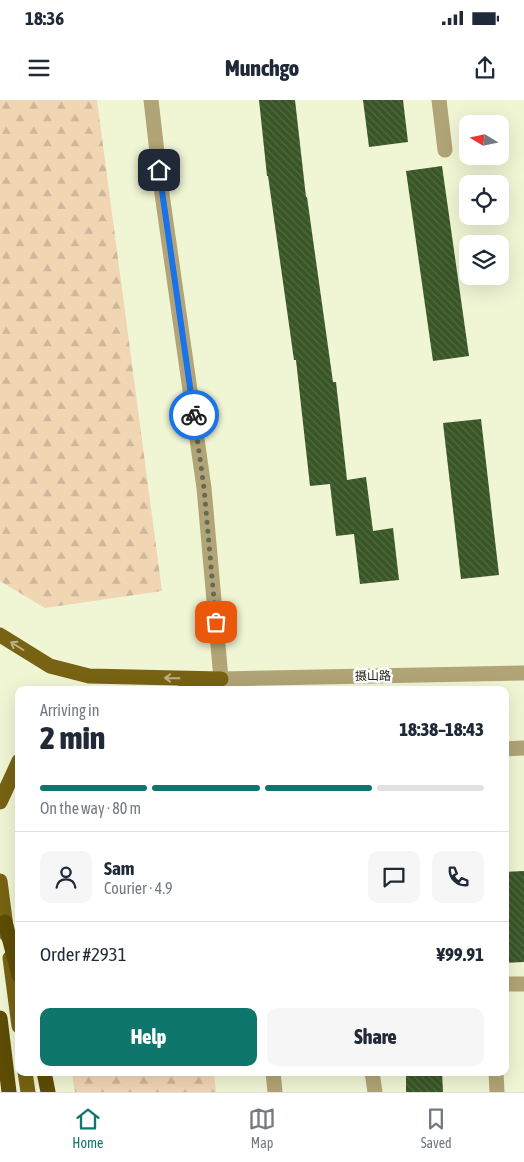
<!DOCTYPE html>
<html lang="en">
<head>
<meta charset="utf-8">
<style>
  body { margin:0; font-family:"Asap Condensed","Noto Sans SC",sans-serif; background:#f6f6f7; color:#1f2937; height:100vh; display:flex; flex-direction:column; font-size:19px; white-space:nowrap }
  * { box-sizing:border-box; margin:0 }
  p { font-size:16px; color:#747a83 }
  .icon { flex:none; width:28px; height:28px; fill:none; stroke:currentColor; stroke-width:2; stroke-linecap:round; stroke-linejoin:round }
  .map { position:relative; flex:1; overflow:hidden }
  .sheet { position:absolute; left:15px; top:586px; width:494px; height:390px; display:flex; flex-direction:column; background:#fff; border-radius:10px; box-shadow:0 5px 20px #0002 }
  .sheet>* { flex:none }
  .needle { width:32px; rotate:280deg }
  .buttons { position:absolute; left:459px; top:15px; display:grid; gap:10px }
  .buttons a { display:grid; place-items:center; width:50px; height:50px; border-radius:10px; background:#fff; box-shadow:0 5px 20px #0002; font-size:25px }
  .pin { position:absolute; display:grid; place-items:center; width:42px; height:42px; color:#fff; margin:-21px; border-radius:10px; box-shadow:0 2px 8px #0006 }
  .courier { position:absolute; display:grid; place-items:center; width:50px; height:50px; margin:-25px; border:4px solid #1a73e8; border-radius:50%; background:#fff; color:#222; box-shadow:0 1px 6px #0007 }
  .headline em { font-style:normal; font-weight:800 }
  .headline div { display:flex; flex-direction:column-reverse }
  .headline { display:flex; align-items:center; justify-content:space-between; height:85px; padding:0 25px }
  h1 { font-size:32px; font-weight:800; line-height:38px }
  .bar { display:grid; grid-template-columns:repeat(4,1fr); gap:8px 5px; align-content:center; height:60px; padding:0 25px }
  .bar i { height:6px; border-radius:4px; background:#e0e1e3 }
  .bar .on { background:#0f766e }
  .bar p { grid-column:span 4 }
  .line { display:flex; align-items:center; gap:12px; padding:0 25px; border-top:1px solid #e0e1e3 }
  .line div { flex:1 }
  .round { display:grid; place-items:center; flex:none; width:52px; height:52px; border-radius:10px; background:#f6f6f7 }
  .action { display:flex; gap:10px; margin-top:auto; padding:10px 25px }
  .action a { flex:1; height:58px; border-radius:10px; background:#0f766e; color:#fff; font-size:20px; font-weight:800; line-height:58px; text-align:center }
  .action a+a { background:#f6f6f7; color:#1f2937 }
  .status { display:flex; justify-content:space-between; align-items:center; height:35px; padding:0 25px; background:#fff; direction:ltr }
  .status svg { height:14px; fill:currentColor }
  header { display:flex; justify-content:space-between; align-items:center; height:65px; padding:0 25px; background:#fff; font-size:22px; font-weight:800 }
  .tabs { display:flex; justify-content:space-around; align-items:center; height:70px; border-top:1px solid #e0e1e3; background:#fff; font-size:14px; color:#747a83 }
  .tabs a { display:grid; justify-items:center; gap:2px }
  .tabs .on { color:#0f766e }
  .map>svg:first-child { display:block }
  .forest { fill:url(#forest-firs) }
  .building { fill:url(#building-back-hatch) }
  .lines { fill:none; stroke-linecap:round; stroke-linejoin:round }
  .minor { stroke:#b1a476; stroke-width:15 }
  .major { stroke:#776313; stroke-width:15 }
  .highway { stroke:#5e4d05; stroke-width:15 }
  .oneway { stroke:#bbb189 }
  .done { stroke:#666956; stroke-width:5; stroke-dasharray:0 9 }
  .route { stroke:#1a73e8; stroke-width:6 }
  .labels { text-anchor:middle; dominant-baseline:central; stroke-width:5; stroke-linejoin:round; paint-order:stroke }
  .street-label { font-size:12px; fill:#1c1e12; stroke:#fff }
</style>
</head>
<body>
<div class="status"><b>18:36</b><svg viewBox="0 0 49 12"><path d="M0 12V9h3v3zM5 12V6h3v6zM10 12V3h3v9zM15 12V0h3v12zM26 1h20v11H26zM47 4h2v5h-2z"/></svg></div>
<header><svg class="icon" aria-label="menu" viewBox="0 0 24 24"><path d="M4 6h16M4 12h16M4 18h16"/></svg>Munchgo<svg class="icon" aria-label="share" viewBox="0 0 24 24"><path d="M12 15V3M7 8l5-5 5 5M5 13v7h14v-7"/></svg></header>
<div class="map">
<svg width="524" height="992" viewBox="0 0 524 992">
  <defs>
    <pattern id="forest-firs" width="22" height="20" patternUnits="userSpaceOnUse" patternTransform="scale(1.25)"><rect width="22" height="20" fill="#f1d6b4"/><path d="M5 1l3.5 6h-7zM16 11l3.5 6h-7z" fill="#ceb79a"/></pattern>
    <pattern id="building-back-hatch" width="6" height="6" patternUnits="userSpaceOnUse" patternTransform="scale(1.25)"><rect width="6" height="6" fill="#395626"/><path d="M-1 5l2 2M0 0l6 6M5-1l2 2" fill="none" stroke="#536a43"/></pattern>
  </defs>
  <rect width="100%" height="100%" fill="#f0f5d4"/>
  <!-- forest -->
  <g class="forest">
    <polygon points="0,0 97,0 162,491 45,508 0,481"/>
    <polygon points="72,973 214,973 216,992 75,992"/>
  </g>
  <!-- building -->
  <g class="building">
    <polygon points="259,0 295,0 306,97 307,97 333,282 336,282 347,380 366,377 373,431 393,428 399,480 360,484 354,434 336,436 330,384 310,386 296,260 294,260 268,76 267,76"/>
    <polygon points="363,0 403,0 408,42 369,47"/>
    <polygon points="442,66 469,256 433,261 406,71"/>
    <polygon points="481,319 499,475 461,479 443,323"/>
    <polygon points="524,771 524,862 505,863 505,772"/>
    <polygon points="406,972 442,972 443,992 406,992"/>
  </g>
  <g class="lines">
    <!-- minor -->
    <g class="minor">
      <polyline points="151,0 161,87 204,388 222,590"/>
      <polyline points="439,0 445,50"/>
      <polyline points="221,579 524,573"/>
      <polyline points="505,649 524,648"/>
      <polyline points="505,884 524,884"/>
      <polyline points="273,972 275,992"/>
      <polyline points="372,972 375,992"/>
      <polyline points="496,972 497,992"/>
    </g>
    <!-- major -->
    <g class="major">
      <polyline points="0,535 50,566 89,576 221,579"/>
      <polyline points="184,590 209,582"/>
      <polyline points="0,702 19,661"/>
      <polyline points="0,781 7,835"/>
      <polyline points="10,858 19,926"/>
      <polyline points="25,972 28,992"/>
    </g>
    <!-- highway -->
    <g class="highway">
      <polyline points="5,822 19,875"/>
      <polyline points="0,918 9,992"/>
      <polyline points="44,972 48,992"/>
    </g>
  </g>
  <!-- one-way arrows -->
  <defs><path id="oneway-shaft" d="M-6 0H5M1.5-3L5.5 0L1.5 3" fill="none" stroke-width="1.6" stroke-linecap="round" stroke-linejoin="round" transform="scale(1.25)"/></defs>
  <g class="oneway">
    <use href="#oneway-shaft" transform="translate(17 546) rotate(-148)"/>
    <use href="#oneway-shaft" transform="translate(172 578) rotate(-179)"/>
  </g>
  <g class="lines">
    <!-- done -->
    <polyline class="done" points="194,315 204,388 216,522"/>
    <!-- route -->
    <polyline class="route" points="159,70 194,315"/>
  </g>
  <g class="labels">
    <!-- street labels -->
    <g class="street-label">
      <text transform="translate(373 576) rotate(-1)">摄山路</text>
    </g>
  </g>
</svg>
<div class="buttons">
<a><svg class="needle" viewBox="-14 -14 28 28"><path d="M0-13l5 13h-10z" fill="#e53935"/><path d="M0 13l5-13h-10z" fill="#747a83"/></svg></a>
<a><svg class="icon" aria-label="locate" viewBox="0 0 24 24"><circle cx="12" cy="12" r="6"/><path d="M12 2v4M12 18v4M2 12h4M18 12h4"/></svg></a>
<a><svg class="icon" aria-label="layers" viewBox="0 0 24 24"><path d="M12 4l9 5-9 5-9-5zM3 14l9 5 9-5"/></svg></a>
</div>
<div class="pin" style="left:216px;top:522px;background:#ea580c"><svg class="icon" aria-label="bag" viewBox="0 0 24 24"><path d="M5 8h14l-1 12H6zM9 8a3 3 0 0 1 6 0"/></svg></div>
<div class="pin" style="left:159px;top:70px;background:#1f2937"><svg class="icon" aria-label="home" viewBox="0 0 24 24"><path d="M3 11l9-7 9 7M6 9v11h12V9"/></svg></div>
<div class="courier" style="left:194px;top:315px"><svg class="icon" aria-label="bike" viewBox="0 0 24 24"><circle cx="6" cy="16" r="4"/><circle cx="18" cy="16" r="4"/><path d="M6 16l4-8h5l3 8M10 8l3 8H6M13 5h3"/></svg></div>
<section class="sheet">
<div class="headline"><div><h1>2 min</h1><p>Arriving in</p></div><em>18:38–18:43</em></div>
<div class="bar"><i class="on"></i><i class="on"></i><i class="on"></i><i></i><p>On the way · 80 m</p></div>
<div class="line" style="height:90px"><a class="round"><svg class="icon" aria-label="person" viewBox="0 0 24 24"><circle cx="12" cy="8" r="4"/><path d="M4 21q1-7 8-7t8 7"/></svg></a><div><b>Sam</b><p>Courier · 4.9</p></div><a class="round"><svg class="icon" aria-label="chat" viewBox="0 0 24 24"><path d="M4 5h16v11H9l-5 4z"/></svg></a><a class="round"><svg class="icon" aria-label="phone" viewBox="0 0 24 24"><path d="M5 4h4l2 5-3 2q2 4 5 5l2-3 5 2v4C11 20 4 13 5 4z"/></svg></a></div>
<div class="line" style="height:65px"><div>Order #2931</div><b>¥99.91</b></div>
<div class="action"><a>Help</a><a>Share</a></div>
</section>
</div>
<nav class="tabs">
<a class="on"><svg class="icon" aria-label="home" viewBox="0 0 24 24"><path d="M3 11l9-7 9 7M6 9v11h12V9"/></svg>Home</a>
<a><svg class="icon" aria-label="map" viewBox="0 0 24 24"><path d="M3 6l6-2 6 2 6-2v14l-6 2-6-2-6 2zM9 4v14M15 6v14"/></svg>Map</a>
<a><svg class="icon" aria-label="saved" viewBox="0 0 24 24"><path d="M7 4h10v16l-5-4-5 4z"/></svg>Saved</a>
</nav>
</body>
</html>
